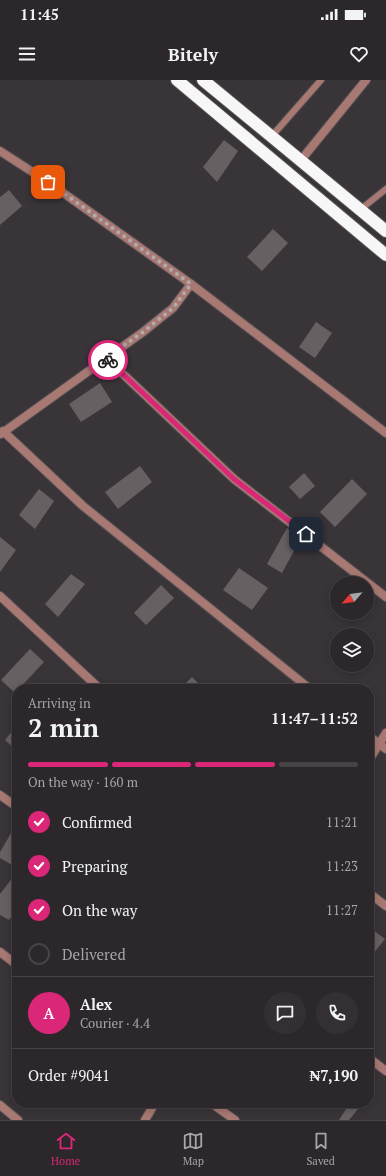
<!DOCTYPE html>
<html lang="en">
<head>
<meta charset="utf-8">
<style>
  body { margin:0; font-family:"PT Serif",serif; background:#332f32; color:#f1f3f6; height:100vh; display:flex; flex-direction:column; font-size:15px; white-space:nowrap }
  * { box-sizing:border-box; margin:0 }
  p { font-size:13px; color:#a6a5a8 }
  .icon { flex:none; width:22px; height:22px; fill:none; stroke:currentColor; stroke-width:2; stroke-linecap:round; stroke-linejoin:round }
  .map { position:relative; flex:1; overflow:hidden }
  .sheet { position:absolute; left:12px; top:604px; width:362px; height:424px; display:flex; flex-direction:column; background:#2b272a; border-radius:16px; box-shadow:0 2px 10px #0003,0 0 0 1px #474447 }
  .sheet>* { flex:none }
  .needle { width:26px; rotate:242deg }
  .tools { position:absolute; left:330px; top:496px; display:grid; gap:8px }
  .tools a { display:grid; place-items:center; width:44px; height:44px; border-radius:50%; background:#2b272a; box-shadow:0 2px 10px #0003,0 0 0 1px #474447; font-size:20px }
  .pin { position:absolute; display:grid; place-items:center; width:34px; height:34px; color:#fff; margin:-17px; border-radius:8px; box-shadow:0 2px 6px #0006 }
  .courier { position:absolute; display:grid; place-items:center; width:40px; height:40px; margin:-20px; border:3px solid #db2777; border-radius:50%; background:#fff; color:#222; box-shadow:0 1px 5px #0007 }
  .head em { font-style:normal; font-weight:800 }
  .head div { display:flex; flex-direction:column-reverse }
  .head { display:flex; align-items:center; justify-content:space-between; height:68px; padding:0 16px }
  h1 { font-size:26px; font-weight:800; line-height:30px }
  .bar { display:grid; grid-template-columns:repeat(4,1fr); gap:6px 4px; align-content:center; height:48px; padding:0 16px }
  .bar i { height:5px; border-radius:3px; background:#474447 }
  .bar .selected { background:#db2777 }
  .bar p { grid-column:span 4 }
  .line { display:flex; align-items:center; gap:10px; padding:0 16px; border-top:1px solid #474447 }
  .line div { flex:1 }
  .round { display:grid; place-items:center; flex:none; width:42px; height:42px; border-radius:21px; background:#332f32 }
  ol { padding:0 16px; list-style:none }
  li { display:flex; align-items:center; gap:12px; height:44px }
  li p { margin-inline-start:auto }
  li .icon { padding:4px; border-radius:50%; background:#db2777; color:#fff; stroke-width:4 }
  li:last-child { color:#a6a5a8 }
  li i { width:22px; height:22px; border:2px solid #474447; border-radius:50% }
  .status { display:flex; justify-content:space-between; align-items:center; height:28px; padding:0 20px; background:#2b272a; direction:ltr }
  .status svg { height:11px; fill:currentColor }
  header { display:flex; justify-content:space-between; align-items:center; height:52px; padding:0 16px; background:#2b272a; font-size:18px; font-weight:800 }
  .tab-bar { display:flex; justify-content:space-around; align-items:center; height:56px; border-top:1px solid #474447; background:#2b272a; font-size:11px; color:#a6a5a8 }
  .tab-bar a { display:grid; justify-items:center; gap:2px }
  .tab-bar .selected { color:#db2777 }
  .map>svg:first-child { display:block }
  .building { fill:#676062 }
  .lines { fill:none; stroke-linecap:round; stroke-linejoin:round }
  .lane-casing { stroke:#565155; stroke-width:8 }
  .street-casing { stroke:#565155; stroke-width:10 }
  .highway-casing { stroke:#565155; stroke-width:14 }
  .lane { stroke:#a87972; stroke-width:6 }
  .street { stroke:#a87972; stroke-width:8 }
  .highway { stroke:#f7f7f7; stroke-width:12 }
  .done { stroke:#afabae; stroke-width:4; stroke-dasharray:0 7.2 }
  .route { stroke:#db2777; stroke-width:5 }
</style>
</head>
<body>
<div class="status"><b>11:45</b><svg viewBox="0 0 49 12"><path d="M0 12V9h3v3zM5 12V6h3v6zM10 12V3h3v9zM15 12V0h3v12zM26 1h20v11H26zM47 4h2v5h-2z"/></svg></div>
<header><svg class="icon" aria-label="menu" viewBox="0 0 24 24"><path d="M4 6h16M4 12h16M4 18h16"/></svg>Bitely<svg class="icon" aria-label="heart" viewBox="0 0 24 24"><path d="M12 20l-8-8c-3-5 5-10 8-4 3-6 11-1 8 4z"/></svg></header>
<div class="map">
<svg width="386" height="1040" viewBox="0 0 386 1040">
  <rect width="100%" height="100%" fill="#393438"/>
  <!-- building -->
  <g class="building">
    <polygon points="224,60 238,71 217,102 203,87"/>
    <polygon points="9,110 22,126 0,145 0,117"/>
    <polygon points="273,149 288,163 262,191 247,177"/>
    <polygon points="316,242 332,253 315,278 299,267"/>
    <polygon points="100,303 112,322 81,342 69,324"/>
    <polygon points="140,386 152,402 118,429 105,412"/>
    <polygon points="304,393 315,406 300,419 289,407"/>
    <polygon points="352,399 367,414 335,447 320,432"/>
    <polygon points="39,409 54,421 35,449 19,435"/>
    <polygon points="287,448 301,458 282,493 267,484"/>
    <polygon points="0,457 16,470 0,492"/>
    <polygon points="239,488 268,508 252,530 223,510"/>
    <polygon points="71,494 85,504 58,537 45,524"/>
    <polygon points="161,505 174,518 146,545 134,533"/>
    <polygon points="30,569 44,582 15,613 1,600"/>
    <polygon points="192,597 204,609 180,609"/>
    <polygon points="17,645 17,671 5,660"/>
    <polygon points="17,743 17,776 12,785 0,778 0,772"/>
    <polygon points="17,792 17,828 9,840 0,835 0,814"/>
    <polygon points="369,847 385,859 369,879"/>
    <polygon points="350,1023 363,1023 349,1040 339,1040"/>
  </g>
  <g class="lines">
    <!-- lane casing -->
    <g class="lane-casing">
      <g id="lane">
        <polyline points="271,57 321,0"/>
        <polyline points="361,129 386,109"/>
      </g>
    </g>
    <!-- street casing -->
    <g class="street-casing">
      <g id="street">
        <polyline points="0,71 48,102 191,204 386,353"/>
        <polyline points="301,80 366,0"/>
        <polyline points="106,278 234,399 386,517"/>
        <polyline points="3,351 83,426 310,609"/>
        <polyline points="1,354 143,252 173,228 191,204"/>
        <polyline points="0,516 100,609"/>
        <polyline points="369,656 386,669"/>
        <polyline points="369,680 386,653"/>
        <polyline points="0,715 17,727"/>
        <polyline points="369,813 386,826"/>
        <polyline points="0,872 17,885"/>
        <polyline points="369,978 386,991"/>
        <polyline points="211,1023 235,1040"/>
        <polyline points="0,1025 18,1040"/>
        <polyline points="145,1040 155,1023"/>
      </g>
    </g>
    <!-- highway casing -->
    <g class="highway-casing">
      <g id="highway">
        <polyline points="177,0 386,175"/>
        <polyline points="203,0 386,151"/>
      </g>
    </g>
    <!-- lane -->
    <use href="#lane" class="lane"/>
    <!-- street -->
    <use href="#street" class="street"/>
    <!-- highway -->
    <use href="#highway" class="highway"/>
  </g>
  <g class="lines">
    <!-- done -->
    <polyline class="done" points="48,102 191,204 173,228 143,252 106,278 108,280"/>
    <!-- route -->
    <polyline class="route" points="108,280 234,399 306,454"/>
  </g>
</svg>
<div class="tools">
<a><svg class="needle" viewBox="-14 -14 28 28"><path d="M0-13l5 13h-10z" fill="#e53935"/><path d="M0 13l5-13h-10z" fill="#a6a5a8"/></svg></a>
<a><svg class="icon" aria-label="layers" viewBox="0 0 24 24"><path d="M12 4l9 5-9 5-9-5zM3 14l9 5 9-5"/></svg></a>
</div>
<div class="pin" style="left:48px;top:102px;background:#ea580c"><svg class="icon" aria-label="bag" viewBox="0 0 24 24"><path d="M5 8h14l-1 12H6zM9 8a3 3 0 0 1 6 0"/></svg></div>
<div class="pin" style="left:306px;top:454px;background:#1f2937"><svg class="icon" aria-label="home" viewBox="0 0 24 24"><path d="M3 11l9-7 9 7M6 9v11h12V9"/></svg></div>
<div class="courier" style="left:108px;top:280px"><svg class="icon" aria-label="bike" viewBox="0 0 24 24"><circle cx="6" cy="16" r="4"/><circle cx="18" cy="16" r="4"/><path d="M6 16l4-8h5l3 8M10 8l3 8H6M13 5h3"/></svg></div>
<section class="sheet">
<div class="head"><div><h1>2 min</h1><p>Arriving in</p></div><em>11:47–11:52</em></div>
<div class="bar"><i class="selected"></i><i class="selected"></i><i class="selected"></i><i></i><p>On the way · 160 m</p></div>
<ol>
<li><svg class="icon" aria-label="check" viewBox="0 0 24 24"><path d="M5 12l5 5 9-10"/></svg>Confirmed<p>11:21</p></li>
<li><svg class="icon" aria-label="check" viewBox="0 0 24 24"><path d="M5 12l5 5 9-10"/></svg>Preparing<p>11:23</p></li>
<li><svg class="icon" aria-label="check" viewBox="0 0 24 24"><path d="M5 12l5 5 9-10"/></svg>On the way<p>11:27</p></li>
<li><i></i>Delivered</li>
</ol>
<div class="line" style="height:72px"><b class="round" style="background:#db2777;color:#fff">A</b><div><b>Alex</b><p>Courier · 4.4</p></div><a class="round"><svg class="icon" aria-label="chat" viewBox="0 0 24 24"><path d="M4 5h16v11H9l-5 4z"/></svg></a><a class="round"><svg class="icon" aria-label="phone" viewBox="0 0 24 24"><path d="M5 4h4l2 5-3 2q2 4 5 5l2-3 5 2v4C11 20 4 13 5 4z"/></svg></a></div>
<div class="line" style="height:52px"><div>Order #9041</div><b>₦7,190</b></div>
</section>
</div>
<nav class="tab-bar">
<a class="selected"><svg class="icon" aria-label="home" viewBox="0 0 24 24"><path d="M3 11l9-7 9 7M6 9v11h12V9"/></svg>Home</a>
<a><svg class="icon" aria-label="map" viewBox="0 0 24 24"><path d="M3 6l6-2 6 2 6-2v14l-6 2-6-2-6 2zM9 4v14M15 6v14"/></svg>Map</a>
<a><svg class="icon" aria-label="saved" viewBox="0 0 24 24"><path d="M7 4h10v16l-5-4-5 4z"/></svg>Saved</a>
</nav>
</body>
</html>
